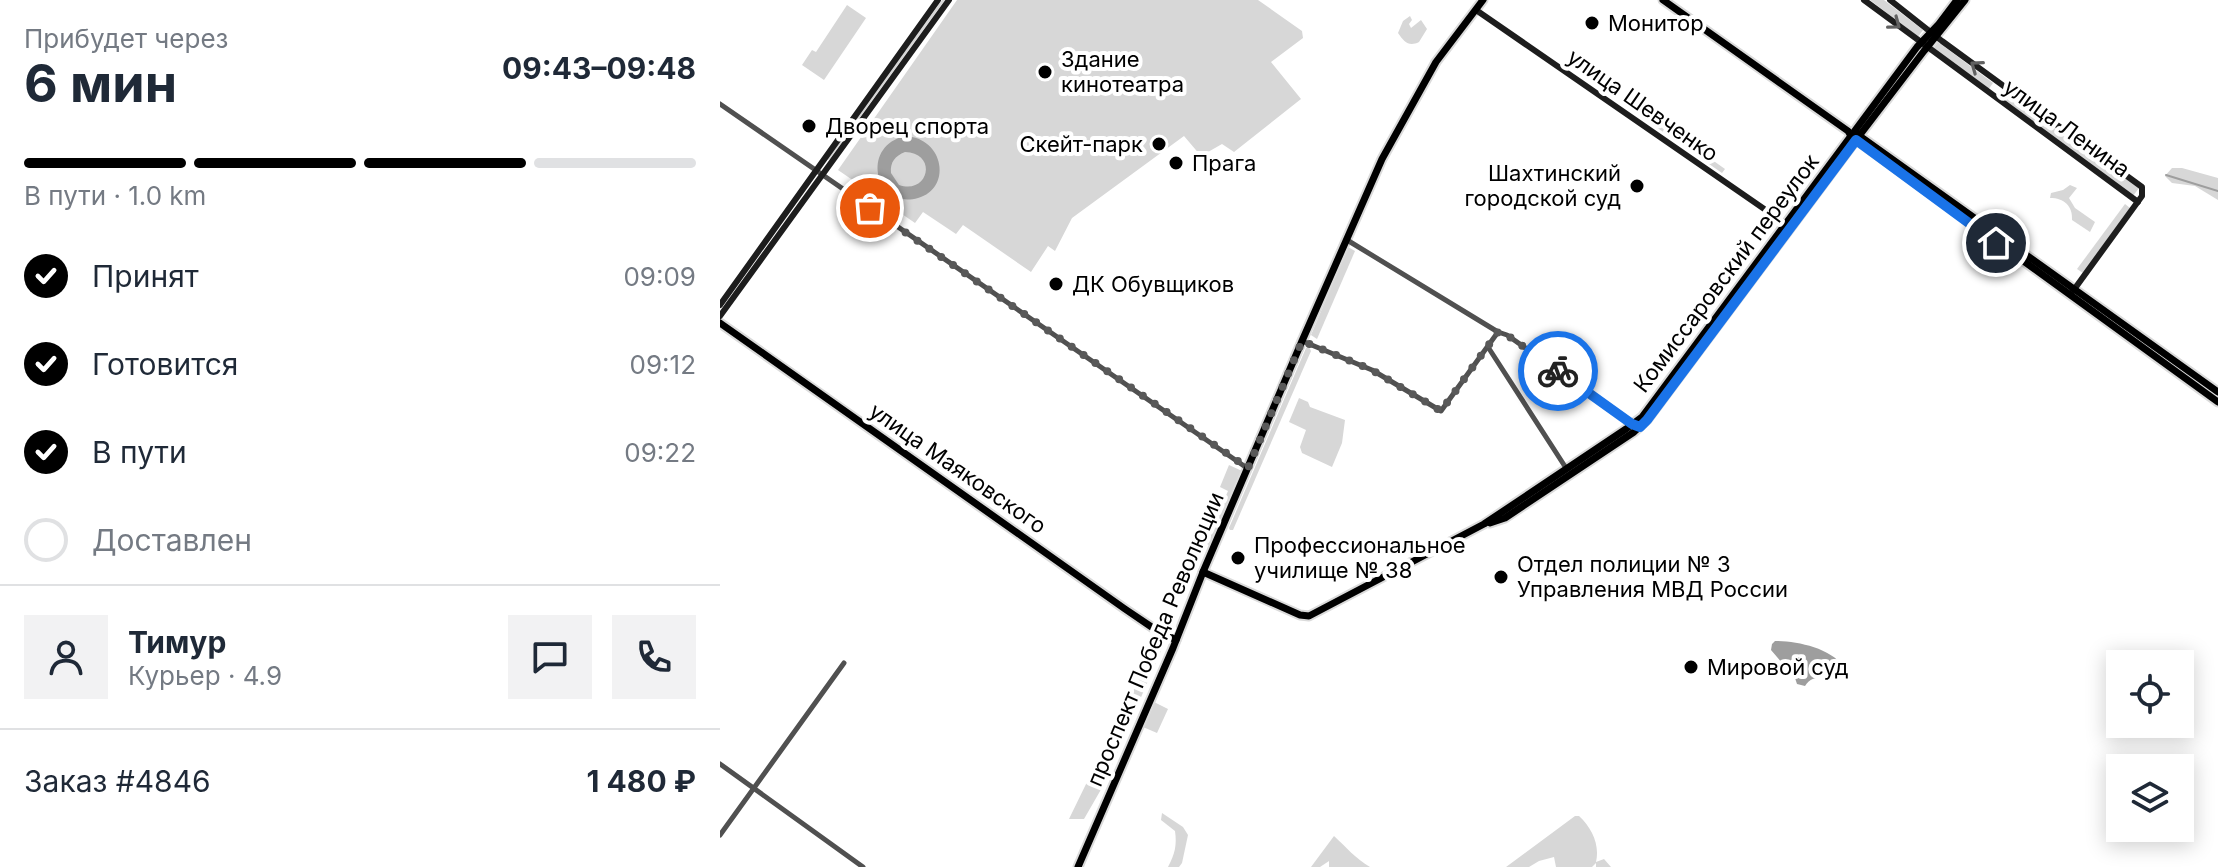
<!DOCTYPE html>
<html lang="ru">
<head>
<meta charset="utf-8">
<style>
  body { margin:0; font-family:Inter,sans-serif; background:#f2f2f3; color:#1f2937; height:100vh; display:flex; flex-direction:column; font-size:30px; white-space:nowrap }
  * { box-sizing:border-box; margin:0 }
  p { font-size:26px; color:#747a83 }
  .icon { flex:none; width:44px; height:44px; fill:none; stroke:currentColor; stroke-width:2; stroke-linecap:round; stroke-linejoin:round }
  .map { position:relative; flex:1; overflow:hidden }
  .drawer { display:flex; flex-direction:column; background:#fff; width:720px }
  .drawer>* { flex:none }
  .tools { position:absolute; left:1386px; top:650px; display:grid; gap:16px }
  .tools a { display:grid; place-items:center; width:88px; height:88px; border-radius:0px; background:#fff; box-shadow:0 4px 20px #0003; font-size:40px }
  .pin { position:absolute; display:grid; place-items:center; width:68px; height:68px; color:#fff; margin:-34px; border:4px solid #fff; border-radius:50%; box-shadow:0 2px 8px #0007 }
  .courier { position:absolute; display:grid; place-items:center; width:80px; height:80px; margin:-40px; border:6px solid #1a73e8; border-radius:50%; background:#fff; color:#222; box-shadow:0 2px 10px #0007 }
  .summary em { font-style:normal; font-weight:700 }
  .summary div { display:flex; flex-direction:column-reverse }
  .summary { display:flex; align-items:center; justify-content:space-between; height:136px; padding:0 24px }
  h1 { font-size:52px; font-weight:700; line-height:60px }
  .bar { display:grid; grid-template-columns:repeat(4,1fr); gap:12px 8px; align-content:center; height:96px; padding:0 24px }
  .bar i { height:10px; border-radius:6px; background:#e0e1e3 }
  .bar .active { background:#000 }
  .bar p { grid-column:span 4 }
  .line { display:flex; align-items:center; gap:20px; padding:0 24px; border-top:2px solid #e0e1e3 }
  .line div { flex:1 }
  .round { display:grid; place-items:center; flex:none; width:84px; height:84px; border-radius:0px; background:#f2f2f3 }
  ol { padding:0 24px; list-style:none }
  li { display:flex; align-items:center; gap:24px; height:88px }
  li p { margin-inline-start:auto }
  li .icon { padding:8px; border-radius:50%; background:#000; color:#fff; stroke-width:4 }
  li:last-child { color:#747a83 }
  li i { width:44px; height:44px; border:4px solid #e0e1e3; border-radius:50% }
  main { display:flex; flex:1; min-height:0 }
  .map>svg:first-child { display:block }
  .green { fill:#d7d7d7 }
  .water { fill:#9e9e9e; fill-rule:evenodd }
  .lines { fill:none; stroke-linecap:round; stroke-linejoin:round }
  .stream { stroke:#9e9e9e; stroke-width:2 }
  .primary-casing { stroke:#dbdbdb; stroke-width:11 }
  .tertiary { stroke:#505050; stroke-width:5 }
  .secondary { stroke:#1d1d1d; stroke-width:6 }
  .primary { stroke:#000; stroke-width:7 }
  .oneway { stroke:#616161 }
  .done { stroke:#595959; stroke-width:8; stroke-dasharray:0 14.4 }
  .route { stroke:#1a73e8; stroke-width:10 }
  .poi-dot { fill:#000; stroke:#fff; stroke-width:3 }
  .labels { text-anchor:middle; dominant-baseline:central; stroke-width:8; stroke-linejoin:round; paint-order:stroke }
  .poi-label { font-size:22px; fill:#000; stroke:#fff; text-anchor:start }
  .street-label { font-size:22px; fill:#000; stroke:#fff }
</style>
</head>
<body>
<main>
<section class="drawer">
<div class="summary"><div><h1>6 мин</h1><p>Прибудет через</p></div><em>09:43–09:48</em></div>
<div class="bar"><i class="active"></i><i class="active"></i><i class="active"></i><i></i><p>В пути · 1.0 km</p></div>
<ol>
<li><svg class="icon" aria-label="check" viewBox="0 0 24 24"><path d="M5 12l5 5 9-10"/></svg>Принят<p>09:09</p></li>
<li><svg class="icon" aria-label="check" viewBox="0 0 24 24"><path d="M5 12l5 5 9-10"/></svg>Готовится<p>09:12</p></li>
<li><svg class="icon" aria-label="check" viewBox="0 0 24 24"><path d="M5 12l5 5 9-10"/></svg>В пути<p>09:22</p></li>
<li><i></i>Доставлен</li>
</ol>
<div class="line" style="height:144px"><a class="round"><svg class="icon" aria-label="person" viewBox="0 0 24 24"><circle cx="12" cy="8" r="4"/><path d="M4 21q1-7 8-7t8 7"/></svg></a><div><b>Тимур</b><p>Курьер · 4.9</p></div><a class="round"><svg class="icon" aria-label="chat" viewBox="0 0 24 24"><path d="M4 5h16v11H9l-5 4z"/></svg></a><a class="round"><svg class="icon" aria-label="phone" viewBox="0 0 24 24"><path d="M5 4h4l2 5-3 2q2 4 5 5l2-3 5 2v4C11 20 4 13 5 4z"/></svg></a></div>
<div class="line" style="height:104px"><div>Заказ #4846</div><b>1 480 ₽</b></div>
</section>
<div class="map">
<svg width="1498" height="867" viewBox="0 0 1498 867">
  <rect width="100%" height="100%" fill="#fff"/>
  <!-- green -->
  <g class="green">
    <polygon points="222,0 225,0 109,160 107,159"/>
    <polygon points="237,0 538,0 582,31 583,38 551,62 581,99 514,152 502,144 481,156 464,136 352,218 335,251 328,246 311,272 243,225 236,234 203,212 195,223 118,170"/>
    <polygon points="1150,0 1164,0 1203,30 1198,37"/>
    <polygon points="127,5 146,18 104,80 82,65 92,50 96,52"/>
    <path d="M690,16L692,20L689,24L691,28L701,20L707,29L699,42C689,47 684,42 678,33L683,21Z"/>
    <polygon points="1218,42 1273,83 1268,90 1213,49"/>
    <polygon points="1282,89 1419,188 1413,196 1277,96"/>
    <polygon points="909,101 1005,169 1002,173 906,106"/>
    <polygon points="1452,168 1462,168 1498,178 1498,200 1475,186 1452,183 1445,176"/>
    <path d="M1350,185L1357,188L1349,198L1355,208L1375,222L1370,232L1352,220C1353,206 1344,198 1330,198L1331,193L1343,190Z"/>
    <polygon points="1405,204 1410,208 1363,273 1357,269"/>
    <polygon points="628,247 635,251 597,339 591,335"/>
    <polygon points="589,347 591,351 513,530 510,530 509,528 586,348"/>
    <polygon points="579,398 588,402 590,407 625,420 622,443 612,467 582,453 580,447 586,430 569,422"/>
    <polygon points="509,465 522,471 489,545 485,543 508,491 500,487"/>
    <polygon points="432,637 443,646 383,786 364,819 349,819 367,782 385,755 391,736 419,679 415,675"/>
    <polygon points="434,702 448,709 437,733 423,727"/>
    <path d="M442,813L463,827L468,835L462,863L459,867H448C455,854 457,845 455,831L441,820Z"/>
    <path d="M855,816H859C872,828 880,845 876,862L884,859L891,867H876V863L872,867H836L834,857L819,861L809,867H786Z"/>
    <path d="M614,836C626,847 636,859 650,867H609V861L600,867H591Z"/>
  </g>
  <!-- water -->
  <g class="water">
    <path d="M185,136C225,138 232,189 198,198C156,210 139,147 185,136ZM185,152C218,153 209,195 179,185L171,173C170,162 175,156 185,152Z"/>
    <path d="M1055,641C1077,641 1110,648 1123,666L1122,676C1109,682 1095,671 1085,686L1077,684L1075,678L1051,650L1052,644Z"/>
  </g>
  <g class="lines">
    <!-- stream -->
    <polyline class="stream" points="1446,175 1498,191"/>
    <!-- primary casing -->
    <g class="primary-casing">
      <g id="primary">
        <polyline points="943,0 1128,131 1131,136 1498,402"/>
        <polyline points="1137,134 1498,392"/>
        <polyline points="0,323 405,609 436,630 456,640"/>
        <polyline points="770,523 785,518 914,432 927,420 1136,140 1204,51 1245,0"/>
        <polyline points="483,572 580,615 589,616 764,524 906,429 922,417 1197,47 1218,25 1237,0"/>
        <polyline points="358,867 453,648 483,572 582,341 662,159 716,62 763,0"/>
      </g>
    </g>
    <!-- tertiary -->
    <g class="tertiary">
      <polyline points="0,104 527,468"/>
      <polyline points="627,240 778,332 787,335 915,425"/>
      <polyline points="582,341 652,370 721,411 778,332"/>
      <polyline points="768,347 846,468"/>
      <polyline points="0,764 143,867"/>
      <polyline points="0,835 124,663"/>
    </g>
    <!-- secondary -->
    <g class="secondary">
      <polyline points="1144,0 1418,202"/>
      <polyline points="1170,0 1222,41 1422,187 1422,196 1353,291"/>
      <polyline points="756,10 1069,226"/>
      <polyline points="0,305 218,0"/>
      <polyline points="0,316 229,0"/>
    </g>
    <!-- primary -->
    <use href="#primary" class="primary"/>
  </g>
  <!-- one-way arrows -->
  <defs><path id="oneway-chevron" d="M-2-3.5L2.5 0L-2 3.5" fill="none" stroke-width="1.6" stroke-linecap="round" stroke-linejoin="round" transform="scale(2)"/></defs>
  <g class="oneway">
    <use href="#oneway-chevron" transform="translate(1175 24) rotate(37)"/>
    <use href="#oneway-chevron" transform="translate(1256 66) rotate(-144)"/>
  </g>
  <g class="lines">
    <!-- done -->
    <polyline class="done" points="150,208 528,468 582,341 652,370 721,411 778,332 787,335 838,371"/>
    <!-- route -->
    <polyline class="route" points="838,371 912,424 920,427 927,420 1136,140 1276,243"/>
  </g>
  <!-- markers -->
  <g class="poi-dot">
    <circle cx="872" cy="23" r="8"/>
    <circle cx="325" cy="72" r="8"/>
    <circle cx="89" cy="126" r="8"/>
    <circle cx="439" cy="144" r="8"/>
    <circle cx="456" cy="163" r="8"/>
    <circle cx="917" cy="186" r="8"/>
    <circle cx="336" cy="284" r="8"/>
    <circle cx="518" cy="558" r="8"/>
    <circle cx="781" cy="577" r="8"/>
    <circle cx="971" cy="667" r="8"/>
  </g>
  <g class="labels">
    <!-- poi labels -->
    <g class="poi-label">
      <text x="888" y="23">Монитор</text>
      <text x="341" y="59">Здание<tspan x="341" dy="25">кинотеатра</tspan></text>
      <text x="105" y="126">Дворец спорта</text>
      <text x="423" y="144" text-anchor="end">Скейт-парк</text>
      <text x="472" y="163">Прага</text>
      <text x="901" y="173" text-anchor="end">Шахтинский<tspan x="901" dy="25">городской суд</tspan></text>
      <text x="352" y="284">ДК Обувщиков</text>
      <text x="534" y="545">Профессиональное<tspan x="534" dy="25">училище № 38</tspan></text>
      <text x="797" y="564">Отдел полиции № 3<tspan x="797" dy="25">Управления МВД России</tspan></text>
      <text x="987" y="667">Мировой суд</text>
    </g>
    <!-- street labels -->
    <g class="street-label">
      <text transform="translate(923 105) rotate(35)">улица Шевченко</text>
      <text transform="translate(1347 128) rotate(36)">улица Ленина</text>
      <text transform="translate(1006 273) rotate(-53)">Комиссаровский переулок</text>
      <text transform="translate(238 468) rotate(35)">улица Маяковского</text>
      <text transform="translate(435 639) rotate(-67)">проспект Победа Революции</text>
    </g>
  </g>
</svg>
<div class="tools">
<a><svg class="icon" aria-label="locate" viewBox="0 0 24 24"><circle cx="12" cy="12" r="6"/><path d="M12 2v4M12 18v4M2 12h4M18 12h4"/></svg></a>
<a><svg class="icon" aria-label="layers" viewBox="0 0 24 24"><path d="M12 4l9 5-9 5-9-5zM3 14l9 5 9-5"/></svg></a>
</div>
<div class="pin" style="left:150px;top:208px;background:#ea580c"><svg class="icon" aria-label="bag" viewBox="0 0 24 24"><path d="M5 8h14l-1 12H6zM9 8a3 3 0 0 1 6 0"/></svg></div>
<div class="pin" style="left:1276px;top:243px;background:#1f2937"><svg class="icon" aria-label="home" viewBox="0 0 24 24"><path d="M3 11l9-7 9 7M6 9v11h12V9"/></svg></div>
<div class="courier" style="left:838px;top:371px"><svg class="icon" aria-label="bike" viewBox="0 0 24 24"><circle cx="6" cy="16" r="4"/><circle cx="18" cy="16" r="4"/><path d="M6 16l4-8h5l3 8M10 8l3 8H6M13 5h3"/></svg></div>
</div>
</main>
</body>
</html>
